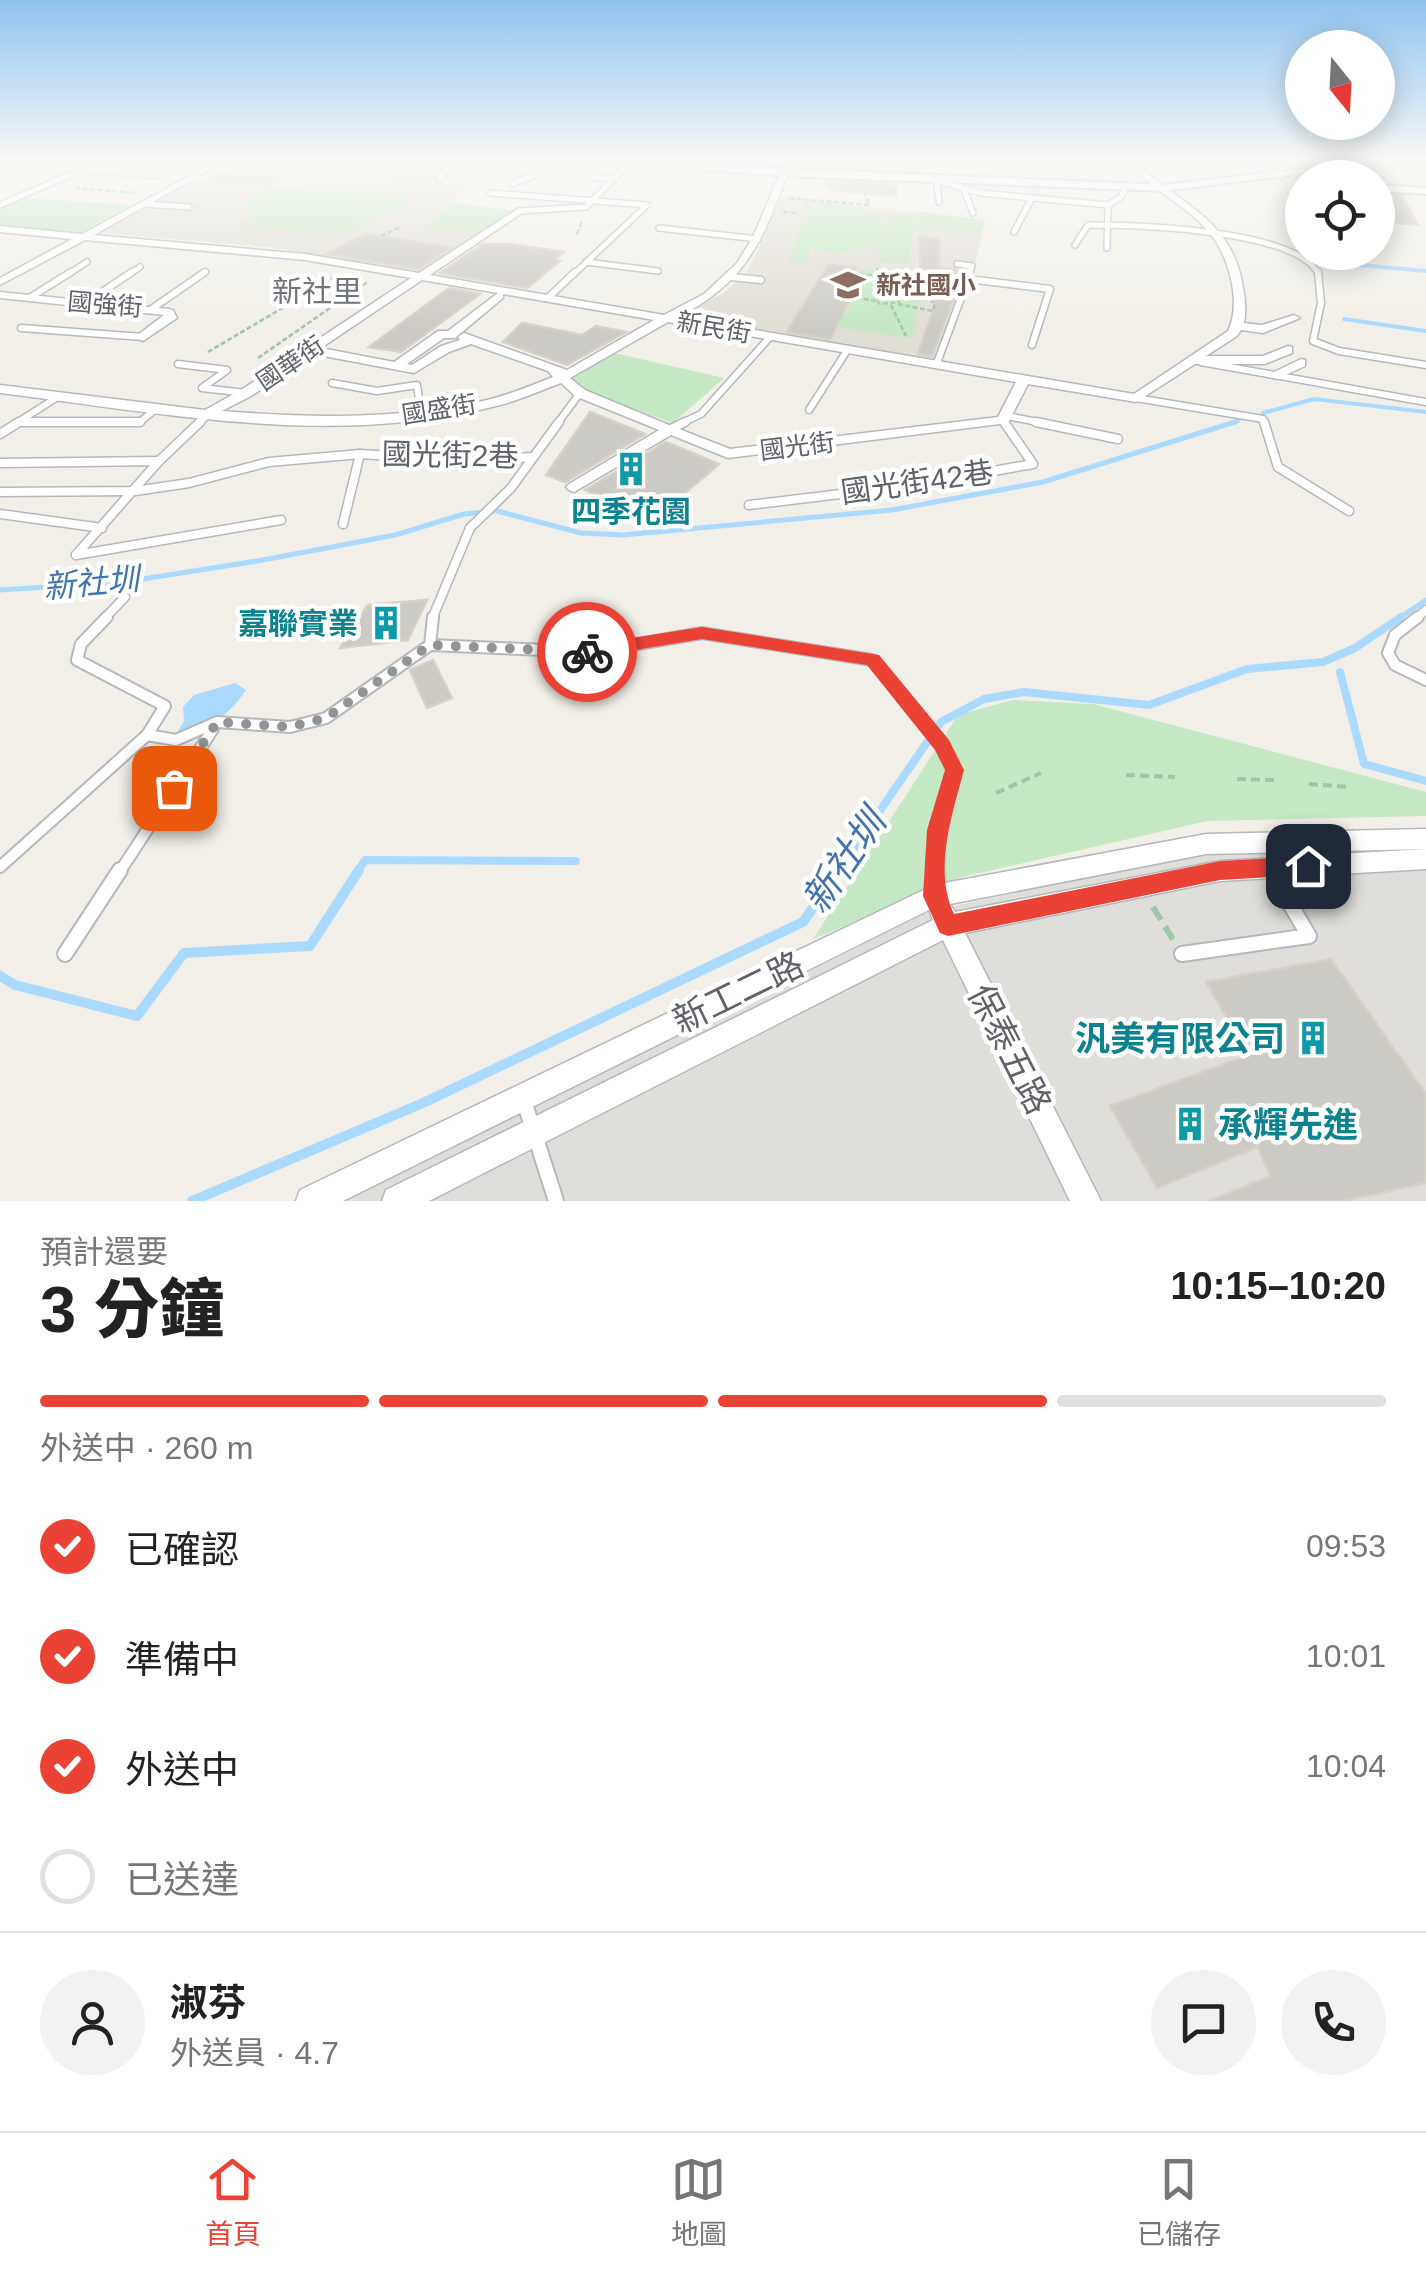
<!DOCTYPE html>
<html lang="zh-TW">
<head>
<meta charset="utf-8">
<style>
  body { margin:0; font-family:Arial,"Noto Sans TC",sans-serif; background:#f2f2f2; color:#222; height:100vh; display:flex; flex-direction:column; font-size:38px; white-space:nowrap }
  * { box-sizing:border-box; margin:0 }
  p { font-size:32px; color:#767676 }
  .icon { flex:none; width:55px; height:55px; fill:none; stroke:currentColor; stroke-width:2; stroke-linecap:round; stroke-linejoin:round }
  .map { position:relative; height:1201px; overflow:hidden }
  .drawer { display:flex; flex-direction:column; background:#fff; flex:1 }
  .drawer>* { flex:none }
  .needle { width:65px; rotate:162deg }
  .fabs { position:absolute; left:1285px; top:30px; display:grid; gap:20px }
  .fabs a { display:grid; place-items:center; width:110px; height:110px; border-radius:50%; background:#fff; box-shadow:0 5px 25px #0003; font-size:50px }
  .pin { position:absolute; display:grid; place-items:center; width:85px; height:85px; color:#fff; margin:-42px; border-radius:20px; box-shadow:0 5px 15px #0006 }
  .courier { position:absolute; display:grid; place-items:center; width:100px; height:100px; margin:-50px; border:8px solid #ea4335; border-radius:50%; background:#fff; color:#222; box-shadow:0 2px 12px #0007 }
  .head em { font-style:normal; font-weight:800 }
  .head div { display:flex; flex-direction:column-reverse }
  .head { display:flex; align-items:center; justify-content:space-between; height:170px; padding:0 40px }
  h1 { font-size:65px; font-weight:800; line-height:75px }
  .bar { display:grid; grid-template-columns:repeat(4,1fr); gap:15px 10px; align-content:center; height:120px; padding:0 40px }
  .bar i { height:12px; border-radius:8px; background:#e0e0e0 }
  .bar .active { background:#ea4335 }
  .bar p { grid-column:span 4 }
  .line { display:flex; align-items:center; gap:25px; padding:0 40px; border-top:2px solid #e0e0e0 }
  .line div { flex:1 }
  .round { display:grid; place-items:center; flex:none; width:105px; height:105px; border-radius:52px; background:#f2f2f2 }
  ol { padding:0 40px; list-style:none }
  li { display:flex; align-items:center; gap:30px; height:110px }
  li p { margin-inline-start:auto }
  li .icon { padding:10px; border-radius:50%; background:#ea4335; color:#fff; stroke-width:4 }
  li:last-child { color:#767676 }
  li i { width:55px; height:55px; border:5px solid #e0e0e0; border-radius:50% }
  .dock { display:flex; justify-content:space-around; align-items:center; height:140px; border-top:2px solid #e0e0e0; background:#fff; font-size:28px; color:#767676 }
  .dock a { display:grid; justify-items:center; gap:5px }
  .dock .active { color:#ea4335 }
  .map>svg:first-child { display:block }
  .industrial { fill:#e0deda }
  .education { fill:#e1ded6 }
  .green { fill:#c5e8c5 }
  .water { fill:#aadaff }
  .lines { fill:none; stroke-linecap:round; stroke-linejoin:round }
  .stream-far3 { stroke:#aadaff; stroke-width:4 }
  .stream-far2 { stroke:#aadaff; stroke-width:5 }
  .stream-far1 { stroke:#aadaff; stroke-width:8 }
  .stream { stroke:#aadaff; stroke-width:10 }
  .building { fill:#cccac5; stroke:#d6d1c6; stroke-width:2.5 }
  .lane-far4-casing { stroke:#b5b8bc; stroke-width:8 }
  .lane-far3-casing { stroke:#b5b8bc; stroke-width:9 }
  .lane-far2-casing { stroke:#b5b8bc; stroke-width:11 }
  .lane-far1-casing { stroke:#b5b8bc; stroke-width:14 }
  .lane-casing { stroke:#b5b8bc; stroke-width:18 }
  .street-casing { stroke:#b5b8bc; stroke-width:3 }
  .secondary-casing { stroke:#b6babf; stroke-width:4 }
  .path-far2 { stroke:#9cc7a9; stroke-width:2.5; stroke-dasharray:5 2.5; stroke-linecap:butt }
  .path-far1 { stroke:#9cc7a9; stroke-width:4; stroke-dasharray:9 5; stroke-linecap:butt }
  .path { stroke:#9cc7a9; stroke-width:6; stroke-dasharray:15 8; stroke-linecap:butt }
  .lane-far4 { stroke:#fff; stroke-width:5 }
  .lane-far3 { stroke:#fff; stroke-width:6 }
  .lane-far2 { stroke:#fff; stroke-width:8 }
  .lane-far1 { stroke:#fff; stroke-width:10 }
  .lane { stroke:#fff; stroke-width:14 }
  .street { fill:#fff; fill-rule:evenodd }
  .secondary { fill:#fff; fill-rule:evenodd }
  .route { fill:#ea4335 }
  .done { stroke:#929495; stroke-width:10; stroke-dasharray:0 18 }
  .labels { text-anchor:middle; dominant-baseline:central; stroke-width:9; stroke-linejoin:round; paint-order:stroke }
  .far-education-label { font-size:25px; font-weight:bold; fill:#785e54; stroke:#fff; text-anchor:start }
  .far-street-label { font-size:25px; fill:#5f6368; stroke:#fff }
  .far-quarter-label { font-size:30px; fill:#70757a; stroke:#fff }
  .street-label { font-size:30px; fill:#5f6368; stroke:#fff }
  .culture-label { font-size:30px; font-weight:bold; fill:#0d838f; stroke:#fff }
  .water-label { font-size:32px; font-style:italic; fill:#4174aa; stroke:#fff }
  .near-street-label { font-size:35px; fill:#5f6368; stroke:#fff }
  .near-culture-label { font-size:35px; font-weight:bold; fill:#0d838f; stroke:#fff; text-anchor:end }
  .near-water-label { font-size:38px; font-style:italic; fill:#4174aa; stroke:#fff }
</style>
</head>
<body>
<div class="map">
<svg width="1426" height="1201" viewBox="0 0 1426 1201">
  <rect width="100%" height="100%" fill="#f1efe8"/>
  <!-- industrial -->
  <polygon class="industrial" points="1426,848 1426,1201 306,1201 795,979 930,911 1208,852"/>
  <!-- education -->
  <g class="education">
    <polygon points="237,159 457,159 474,176 450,202 515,211 423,272 267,247 101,233"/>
    <polygon points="782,197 985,220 973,274 965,277 937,361 675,317 724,293 748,271"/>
  </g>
  <!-- green -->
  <g class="green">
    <polygon points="397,161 429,163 443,170 428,182 373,179"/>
    <path d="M240,186L414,195L403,198V206C364,229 294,218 251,211L245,203L266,190L236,188Z"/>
    <polygon points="24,198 131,205 82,232 0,227 0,209"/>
    <polygon points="807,200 877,212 882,218 882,236 888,214 916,216 916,220 920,212 985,220 979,234 914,227 908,264 877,262 878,257 902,258 878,255 879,244 838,254 810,248 805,264 789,263"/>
    <polygon points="451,203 511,211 483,230 427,227"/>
    <polygon points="255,214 364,220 349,232 238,225"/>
    <polygon points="859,269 899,272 904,288 920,298 912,338 829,326 837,314 847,314 854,294 845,293"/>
    <polygon points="614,353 724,378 673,423 600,397 568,378"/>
    <polygon points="1013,700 1093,704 1426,792 1426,816 1207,821 962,877 813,939 958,715"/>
  </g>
  <!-- water -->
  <path class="water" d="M235,683L246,690C229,715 207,733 177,733L184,721L183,707L194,695Z"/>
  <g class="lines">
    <!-- stream-far3 -->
    <g class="stream-far3">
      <polyline points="1317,261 1426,271"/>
      <polyline points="1344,319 1426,331"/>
      <polyline points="1263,413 1314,399 1426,412"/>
      <polyline points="1227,424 1238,421"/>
    </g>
    <!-- stream-far2 -->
    <g class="stream-far2">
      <polyline points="0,590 124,582 263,560 395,535 464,514 497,511 581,533 623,535 892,510 1043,482 1235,422"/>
      <polyline points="1398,619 1426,600"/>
    </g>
    <!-- stream-far1 -->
    <g class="stream-far1">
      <polyline points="1340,672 1364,764 1426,781"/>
      <polyline points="357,873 365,860 576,861"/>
      <polyline points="837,873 941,722 984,699 1024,692 1149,705 1247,669 1323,662 1355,648 1401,617"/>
    </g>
    <!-- stream -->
    <g class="stream">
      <polyline points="0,976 15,985 137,1016 184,953 310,946 359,870"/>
      <polyline points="192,1201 423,1103 803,922 839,870"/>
    </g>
  </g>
  <!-- building -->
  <g class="building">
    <polygon points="246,159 262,159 303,161 264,185 206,182"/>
    <polygon points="826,181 897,184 896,196 832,190"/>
    <polygon points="1378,195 1402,196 1418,225 1378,221"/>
    <polygon points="365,234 406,240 451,248 418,269 328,254"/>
    <polygon points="919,237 939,239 939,267 959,271 958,286 932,356 918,354 938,296 922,295"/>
    <polygon points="483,244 510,244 564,252 554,260 560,261 527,288 440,273"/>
    <polygon points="828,265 856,267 838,297 850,299 830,339 787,332"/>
    <polygon points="449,288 480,294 401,352 369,347"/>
    <polygon points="522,323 582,335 596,326 626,332 567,365 503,342"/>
    <polygon points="590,412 645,434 565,482 546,475"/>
    <polygon points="666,442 719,464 657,517 585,490"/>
    <polygon points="427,600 408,640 340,648 368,605"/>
    <polygon points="433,660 452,698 427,708 410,670"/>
    <polygon points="1331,959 1426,1094 1426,1183 1343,1201 1210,1201 1270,1176 1258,1147 1157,1188 1110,1106 1249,1055 1206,982"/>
  </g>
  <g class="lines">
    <!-- lane-far4 casing -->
    <g class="lane-far4-casing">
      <g id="lane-far4">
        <polyline points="364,159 439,163 449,170 439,178"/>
        <polyline points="1009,159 1011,166"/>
        <polyline points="1057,159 1086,164"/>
        <polyline points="1243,159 1280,176"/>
        <polyline points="1335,159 1352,166"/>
        <polyline points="904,161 967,164"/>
        <polyline points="592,177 615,179"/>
        <polyline points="930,179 981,193 1108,205 1121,197 1126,186"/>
        <polyline points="512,184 535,175 553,159"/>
        <polyline points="937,184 939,202"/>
        <polyline points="964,190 973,213"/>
        <polyline points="491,193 647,205 573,275"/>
        <polyline points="143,204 189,207"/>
        <polyline points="0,205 74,173"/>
        <polyline points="519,211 586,207 633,159"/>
        <polyline points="659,228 758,239"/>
        <polyline points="1014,232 1031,200"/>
        <path d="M1075,245L1088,225C1135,225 1298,229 1319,275"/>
        <polyline points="1107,248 1108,205"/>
        <polyline points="586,262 658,271"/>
        <polyline points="957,264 972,266 969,275"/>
        <polyline points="67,275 87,262"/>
        <polyline points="128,275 140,267"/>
        <polyline points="201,275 205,272"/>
      </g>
    </g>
    <!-- lane-far3 casing -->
    <g class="lane-far3-casing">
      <g id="lane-far3">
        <polyline points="1318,272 1321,303 1313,341 1339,351 1426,365"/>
        <polyline points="731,277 761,280"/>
        <polyline points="968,279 970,272"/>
        <polyline points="31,297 71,272"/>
        <polyline points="548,298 575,272"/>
        <polyline points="87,302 132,272"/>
        <polyline points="153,308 205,272"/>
        <polyline points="21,328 143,337"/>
        <polyline points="1201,362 1426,402"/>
        <polyline points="937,363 968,279 1050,289 1032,345"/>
        <polyline points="178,364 227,370 202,388 246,393"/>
        <polyline points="332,383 377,391 417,385 421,414"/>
        <polyline points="1136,398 1263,419 1265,424"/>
        <polyline points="809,410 848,349"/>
        <polyline points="1007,416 1048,424"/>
        <polyline points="1003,420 1006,424"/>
        <polyline points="20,422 140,422 157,408"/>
        <polyline points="15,424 59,396"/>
        <polyline points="198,424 210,413"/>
        <polyline points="557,424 580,393"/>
        <polyline points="680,424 701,414 770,337"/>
      </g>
    </g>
    <!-- lane-far2 casing -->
    <g class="lane-far2-casing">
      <g id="lane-far2">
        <polyline points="20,422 140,422"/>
        <polyline points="1036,422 1118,439"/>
        <polyline points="1264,422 1278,467 1349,511"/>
        <polyline points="673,428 685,422"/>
        <polyline points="0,434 19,422"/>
        <polyline points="0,463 159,461"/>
        <polyline points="0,492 135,491 189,483 269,462 360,454"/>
        <polyline points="749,505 915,485 1033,464 1004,422"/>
        <polyline points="0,514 102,528"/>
        <polyline points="343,524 360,454 471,461 532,457"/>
        <polyline points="76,555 281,520"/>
        <polyline points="76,555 159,461 200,422"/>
        <polyline points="104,619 125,597"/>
        <polyline points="432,619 470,528 511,488 559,422"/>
        <polyline points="1415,619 1426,610"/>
      </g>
    </g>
    <!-- lane-far1 casing -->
    <g class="lane-far1-casing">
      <g id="lane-far1">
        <polyline points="107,617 81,644 77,660 165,706 147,735"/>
        <polyline points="1418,617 1395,635 1388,653 1395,665 1426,680"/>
        <polyline points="430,645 592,652 702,633 872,660 942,745 954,770 937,830 935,873"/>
        <polyline points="0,867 147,735 176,740 217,722 290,727 326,718 430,645 433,617"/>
        <polyline points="119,873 213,729"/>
      </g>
    </g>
    <!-- lane casing -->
    <g class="lane-casing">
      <g id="lane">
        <polyline points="934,893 935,870"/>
        <polyline points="65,954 120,870"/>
        <polyline points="1182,954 1309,936 1270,870"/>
        <polyline points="524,1101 556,1201"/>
      </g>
    </g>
    <!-- street casing -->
    <g class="street-casing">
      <g id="street">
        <path d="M221,159H230L94,235L305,254L419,273L519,208L522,209V213L430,275L664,315L704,294L737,263L753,237L780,173L784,170L788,173C763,240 746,283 678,317L1134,394L1228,331C1235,316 1235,300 1232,284C1218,211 1167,209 1126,159H1134C1173,203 1226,213 1241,277C1244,292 1247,307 1244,323L1262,325L1294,315L1300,318L1263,333L1241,330L1237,336L1206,356H1263L1288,346L1292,347V353L1265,364H1195L1136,402L1028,384L1008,423L728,458L671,435L574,492L569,490L566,487L569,484L659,430L575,396L561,383C539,391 518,401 496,406C334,448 162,413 0,393V385L205,410L241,390L411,278L305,260L85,240L0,285V278L72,239L0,232V226L82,234ZM422,280L498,293L448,331H438L394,362L321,348ZM503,294L654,320L567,370L464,333L458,337L460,340L441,346L412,365L407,364L444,338H455L503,298ZM668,322L1016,382L998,417L730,449L679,429L678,425H669L585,390L570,378ZM471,344L548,371L553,377C532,385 509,395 487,400C399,420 311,418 222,411L251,396L313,354L414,373L449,352Z"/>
        <polygon points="0,292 169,309 173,310 177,318 143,341 137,337 139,334 164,315 0,298"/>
        <polygon points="1301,359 1305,360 1305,366 1277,379 1266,376"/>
        <polygon points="1426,829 1426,849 1206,854 950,904 955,912 1220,861 1426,849 1426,869 1220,881 965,933 1101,1201 1070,1201 943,940 429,1201 382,1201 386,1190 933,920 929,910 343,1201 296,1201 300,1190 934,885 1206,834"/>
      </g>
    </g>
    <!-- secondary casing -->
    <g class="secondary-casing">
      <g id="secondary">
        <polygon points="567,159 1165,185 1386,159 1414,159 1165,191 784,176"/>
        <polygon points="1378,185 1426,188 1426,194 1378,191"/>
      </g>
    </g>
    <!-- path-far2 -->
    <g class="path-far2">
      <polyline points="112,162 186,166"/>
      <polyline points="88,174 161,179"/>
      <polyline points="75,188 136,193"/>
      <polyline points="789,198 869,205 865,194"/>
      <polyline points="783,212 797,213"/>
      <polyline points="577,234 582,221"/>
      <polyline points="381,236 400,227"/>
      <polyline points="877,268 887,295"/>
      <polyline points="852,274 879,275"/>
      <polygon points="883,295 894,296 899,302 880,304 876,299"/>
      <polyline points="849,296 876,301"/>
      <polyline points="898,304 933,311 935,303 922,295"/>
      <polyline points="891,305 906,336"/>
      <polyline points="208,352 333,278"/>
      <polyline points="258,358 369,281"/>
    </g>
    <!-- path-far1 -->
    <g class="path-far1">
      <polyline points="1126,775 1175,777"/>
      <polyline points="1237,779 1274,780"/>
      <polyline points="1309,784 1349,787"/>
      <polyline points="996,793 1041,773"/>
    </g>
    <!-- path -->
    <polyline class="path" points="1153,907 1174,941"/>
    <!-- lane-far4 -->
    <use href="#lane-far4" class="lane-far4"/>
    <!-- lane-far3 -->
    <use href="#lane-far3" class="lane-far3"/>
    <!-- lane-far2 -->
    <use href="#lane-far2" class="lane-far2"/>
    <!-- lane-far1 -->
    <use href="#lane-far1" class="lane-far1"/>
    <!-- lane -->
    <use href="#lane" class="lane"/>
    <!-- street -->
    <use href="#street" class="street"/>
    <!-- secondary -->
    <use href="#secondary" class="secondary"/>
  </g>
  <!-- sky -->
  <linearGradient id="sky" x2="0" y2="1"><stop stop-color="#8fc3f1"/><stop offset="0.49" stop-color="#f9f8f5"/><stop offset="1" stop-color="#f9f8f5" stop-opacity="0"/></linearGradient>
  <rect width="1426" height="327" fill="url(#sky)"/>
  <!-- route -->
  <path class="route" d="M702,627L879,655L949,740L964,770C952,815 933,870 954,914L1220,861L1308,856L1318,866L1308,875L1220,880L948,936L940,933L923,896L927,830L945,770L935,750L867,665L702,639L587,658L578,652L587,645Z"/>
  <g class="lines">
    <!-- done -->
    <polyline class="done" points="174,788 217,722 290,727 326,718 430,645 587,652"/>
  </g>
  <!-- icons -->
  <defs>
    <g id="school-bare" transform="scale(2.7)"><path d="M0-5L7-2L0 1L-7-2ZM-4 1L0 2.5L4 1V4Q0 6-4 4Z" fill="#8d6e63" stroke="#fff" stroke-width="2.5" paint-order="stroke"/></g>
    <g id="building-bare" transform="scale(2.7)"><path d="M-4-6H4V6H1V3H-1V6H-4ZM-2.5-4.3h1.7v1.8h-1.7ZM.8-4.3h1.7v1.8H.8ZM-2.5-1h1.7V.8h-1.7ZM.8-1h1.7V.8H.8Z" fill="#0f9aa8" stroke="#fff" stroke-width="2.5" paint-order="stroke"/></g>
  </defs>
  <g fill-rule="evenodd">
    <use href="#school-bare" x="848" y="285"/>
    <use href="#building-bare" x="631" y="469"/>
    <use href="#building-bare" x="386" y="623"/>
    <use href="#building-bare" x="1313" y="1038"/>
    <use href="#building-bare" x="1190" y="1124"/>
  </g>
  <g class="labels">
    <!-- far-education labels -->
    <g class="far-education-label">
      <text x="876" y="285">新社國小</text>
    </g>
    <!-- far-street labels -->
    <g class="far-street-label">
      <text transform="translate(105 304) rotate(5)">國強街</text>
      <text transform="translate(714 327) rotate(10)">新民街</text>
      <text transform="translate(290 363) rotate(-34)">國華街</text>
      <text transform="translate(439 409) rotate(-9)">國盛街</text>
      <text transform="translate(797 446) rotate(-7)">國光街</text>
    </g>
    <!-- far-quarter labels -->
    <g class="far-quarter-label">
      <text x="317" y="291">新社里</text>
    </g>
    <!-- street labels -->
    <g class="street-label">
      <text transform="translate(450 455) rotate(1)">國光街2巷</text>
      <text transform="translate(917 482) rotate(-8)">國光街42巷</text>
    </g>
    <!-- culture labels -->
    <g class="culture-label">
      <text x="631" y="511">四季花園</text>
      <text x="358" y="623" text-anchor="end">嘉聯實業</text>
    </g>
    <!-- water labels -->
    <g class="water-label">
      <text transform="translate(91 583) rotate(-5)">新社圳</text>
    </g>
    <!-- near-street labels -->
    <g class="near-street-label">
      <text transform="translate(738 992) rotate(-26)">新工二路</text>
      <text transform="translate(1010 1049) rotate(63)">保泰五路</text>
    </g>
    <!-- near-culture labels -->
    <g class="near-culture-label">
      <text x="1285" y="1038">汎美有限公司</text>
      <text x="1218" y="1124" text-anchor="start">承輝先進</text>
    </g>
    <!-- near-water labels -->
    <g class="near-water-label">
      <text transform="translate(844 861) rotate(-55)">新社圳</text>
    </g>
  </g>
</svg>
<div class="fabs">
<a><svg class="needle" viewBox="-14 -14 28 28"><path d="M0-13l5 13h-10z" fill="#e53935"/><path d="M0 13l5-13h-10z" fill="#767676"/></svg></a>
<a><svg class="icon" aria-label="locate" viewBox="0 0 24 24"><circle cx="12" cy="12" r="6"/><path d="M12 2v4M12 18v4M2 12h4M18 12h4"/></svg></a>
</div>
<div class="pin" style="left:174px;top:788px;background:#ea580c"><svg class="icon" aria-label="bag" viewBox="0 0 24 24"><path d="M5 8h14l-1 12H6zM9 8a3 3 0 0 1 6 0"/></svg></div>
<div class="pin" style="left:1308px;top:866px;background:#1f2937"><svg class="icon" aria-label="home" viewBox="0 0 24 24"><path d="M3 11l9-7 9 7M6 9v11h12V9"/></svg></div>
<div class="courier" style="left:587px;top:652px"><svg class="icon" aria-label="bike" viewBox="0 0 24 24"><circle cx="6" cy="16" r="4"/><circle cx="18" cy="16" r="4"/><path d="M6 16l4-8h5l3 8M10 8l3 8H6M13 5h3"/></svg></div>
</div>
<section class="drawer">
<div class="head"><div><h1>3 分鐘</h1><p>預計還要</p></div><em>10:15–10:20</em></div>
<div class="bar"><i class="active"></i><i class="active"></i><i class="active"></i><i></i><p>外送中 · 260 m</p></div>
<ol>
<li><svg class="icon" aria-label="check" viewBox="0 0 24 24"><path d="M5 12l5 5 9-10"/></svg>已確認<p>09:53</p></li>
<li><svg class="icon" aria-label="check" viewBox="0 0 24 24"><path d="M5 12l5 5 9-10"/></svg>準備中<p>10:01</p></li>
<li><svg class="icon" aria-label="check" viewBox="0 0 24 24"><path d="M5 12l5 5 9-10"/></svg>外送中<p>10:04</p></li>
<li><i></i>已送達</li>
</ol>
<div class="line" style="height:180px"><a class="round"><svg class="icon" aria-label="person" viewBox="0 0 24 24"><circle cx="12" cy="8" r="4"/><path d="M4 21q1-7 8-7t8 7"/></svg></a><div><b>淑芬</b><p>外送員 · 4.7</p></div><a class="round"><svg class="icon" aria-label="chat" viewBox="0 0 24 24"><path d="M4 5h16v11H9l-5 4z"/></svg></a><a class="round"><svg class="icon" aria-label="phone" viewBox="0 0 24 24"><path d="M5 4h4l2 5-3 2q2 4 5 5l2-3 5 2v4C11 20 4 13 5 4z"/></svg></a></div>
</section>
<nav class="dock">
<a class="active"><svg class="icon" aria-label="home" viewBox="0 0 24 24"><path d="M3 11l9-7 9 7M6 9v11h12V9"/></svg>首頁</a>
<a><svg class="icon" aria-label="map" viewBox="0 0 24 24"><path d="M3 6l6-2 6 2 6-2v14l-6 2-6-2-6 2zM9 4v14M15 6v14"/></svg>地圖</a>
<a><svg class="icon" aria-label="saved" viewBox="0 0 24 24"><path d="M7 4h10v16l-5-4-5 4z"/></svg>已儲存</a>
</nav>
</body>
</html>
